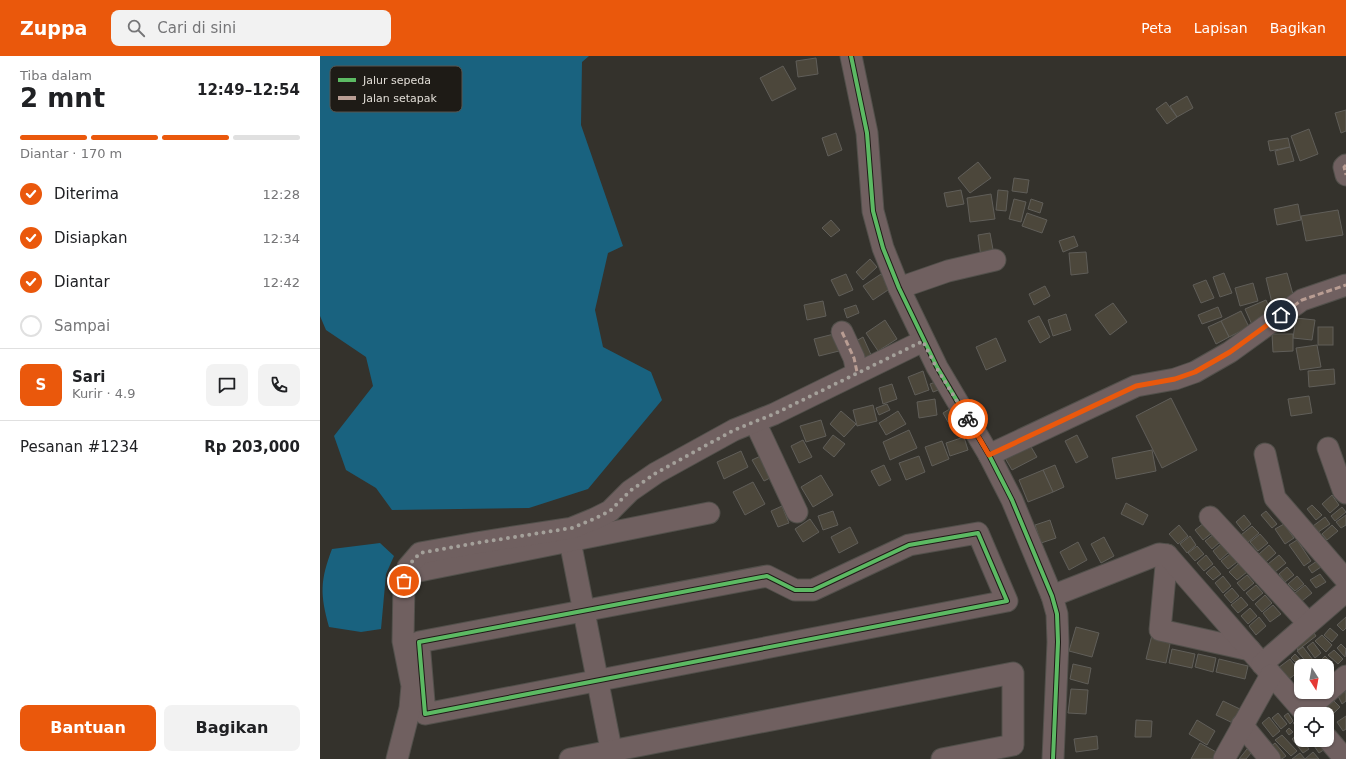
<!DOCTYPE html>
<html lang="id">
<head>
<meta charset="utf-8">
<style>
  body { margin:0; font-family:"DejaVu Sans",sans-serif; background:#f2f2f2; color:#202124; height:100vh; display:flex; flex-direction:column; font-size:15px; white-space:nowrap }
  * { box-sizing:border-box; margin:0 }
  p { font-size:13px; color:#757577 }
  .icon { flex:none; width:22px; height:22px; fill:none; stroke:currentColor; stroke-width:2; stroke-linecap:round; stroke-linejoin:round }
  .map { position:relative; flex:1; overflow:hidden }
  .sheet { display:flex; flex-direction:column; background:#fff; width:320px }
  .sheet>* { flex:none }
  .needle { width:26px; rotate:169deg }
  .fabs { position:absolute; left:974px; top:603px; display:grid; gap:8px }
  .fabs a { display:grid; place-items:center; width:40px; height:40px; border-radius:8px; background:#fff; box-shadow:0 1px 3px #0004; font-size:20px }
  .pin { position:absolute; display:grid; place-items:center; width:34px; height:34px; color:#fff; margin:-17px; border:2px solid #fff; border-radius:50%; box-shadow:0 1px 4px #0007 }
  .courier { position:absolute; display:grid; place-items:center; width:40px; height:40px; margin:-20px; border:3px solid #ea580c; border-radius:50%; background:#fff; color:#222; box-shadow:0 1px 5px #0007 }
  .summary em { font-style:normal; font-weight:600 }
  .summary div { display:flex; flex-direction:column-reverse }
  .summary { display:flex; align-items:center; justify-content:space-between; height:68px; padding:0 20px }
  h1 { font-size:26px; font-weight:600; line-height:30px }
  .bar { display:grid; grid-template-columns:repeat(4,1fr); gap:6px 4px; align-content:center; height:48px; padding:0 20px }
  .bar i { height:5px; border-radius:3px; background:#e0e0e0 }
  .bar .current { background:#ea580c }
  .bar p { grid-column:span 4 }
  .line { display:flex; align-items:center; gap:10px; padding:0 20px; border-top:1px solid #e0e0e0 }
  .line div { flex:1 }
  .round { display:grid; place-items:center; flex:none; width:42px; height:42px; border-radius:8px; background:#f2f2f2 }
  ol { padding:0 20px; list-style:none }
  li { display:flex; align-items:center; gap:12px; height:44px }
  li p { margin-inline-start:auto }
  li .icon { padding:4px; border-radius:50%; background:#ea580c; color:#fff; stroke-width:4 }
  li:last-child { color:#757577 }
  li i { width:22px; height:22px; border:2px solid #e0e0e0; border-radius:50% }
  .button { display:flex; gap:8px; margin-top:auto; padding:8px 20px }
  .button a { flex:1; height:46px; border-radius:8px; background:#ea580c; color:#fff; font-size:16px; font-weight:600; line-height:46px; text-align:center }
  .button a+a { background:#f2f2f2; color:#202124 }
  header { display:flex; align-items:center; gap:24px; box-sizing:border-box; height:56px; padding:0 20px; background:#ea580c; color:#fff }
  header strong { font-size:19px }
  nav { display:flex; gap:22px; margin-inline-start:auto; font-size:14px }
  .search { width:280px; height:36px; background:#f2f2f2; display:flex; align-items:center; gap:10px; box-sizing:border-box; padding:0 14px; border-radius:8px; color:#757577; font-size:15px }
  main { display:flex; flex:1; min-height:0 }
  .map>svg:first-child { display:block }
  .water { fill:#19627f }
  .building { fill:#4c473b; stroke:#605e59 }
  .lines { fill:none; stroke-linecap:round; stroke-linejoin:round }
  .minor-casing { stroke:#52504b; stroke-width:23 }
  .minor { stroke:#706060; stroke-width:21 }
  .quiet { stroke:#b99d93; stroke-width:3; stroke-dasharray:6 3; stroke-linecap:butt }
  .cycleway-casing { stroke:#1e1b16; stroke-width:6 }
  .cycleway { stroke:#5cba63; stroke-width:4 }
  .done { stroke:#a4a09a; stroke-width:4; stroke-dasharray:0 7.2 }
  .route { stroke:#ea580c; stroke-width:5 }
  .key { fill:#1e1b16; stroke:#58554f; stroke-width:1 }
  .key-label { font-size:11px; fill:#e0dcd5 }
</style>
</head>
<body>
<header>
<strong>Zuppa</strong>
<div class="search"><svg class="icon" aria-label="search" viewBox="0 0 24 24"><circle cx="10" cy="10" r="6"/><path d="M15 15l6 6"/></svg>Cari di sini</div>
<nav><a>Peta</a><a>Lapisan</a><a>Bagikan</a></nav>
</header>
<main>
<section class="sheet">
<div class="summary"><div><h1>2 mnt</h1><p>Tiba dalam</p></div><em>12:49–12:54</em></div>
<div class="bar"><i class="current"></i><i class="current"></i><i class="current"></i><i></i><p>Diantar · 170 m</p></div>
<ol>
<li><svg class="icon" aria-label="check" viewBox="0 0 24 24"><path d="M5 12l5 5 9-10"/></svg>Diterima<p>12:28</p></li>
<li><svg class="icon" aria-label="check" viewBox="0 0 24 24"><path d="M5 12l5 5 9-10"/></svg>Disiapkan<p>12:34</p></li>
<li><svg class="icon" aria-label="check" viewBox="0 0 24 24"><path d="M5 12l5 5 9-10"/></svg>Diantar<p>12:42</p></li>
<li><i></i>Sampai</li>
</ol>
<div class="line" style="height:72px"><b class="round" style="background:#ea580c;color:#fff">S</b><div><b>Sari</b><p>Kurir · 4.9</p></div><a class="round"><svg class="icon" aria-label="chat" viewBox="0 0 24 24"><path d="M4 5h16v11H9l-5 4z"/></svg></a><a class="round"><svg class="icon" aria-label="phone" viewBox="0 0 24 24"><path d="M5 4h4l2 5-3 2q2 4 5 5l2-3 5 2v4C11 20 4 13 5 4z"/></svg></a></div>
<div class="line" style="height:52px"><div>Pesanan #1234</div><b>Rp 203,000</b></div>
<div class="button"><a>Bantuan</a><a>Bagikan</a></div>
</section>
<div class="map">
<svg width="1026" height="703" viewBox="0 0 1026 703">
  <rect width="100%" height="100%" fill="#34322c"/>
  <!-- water -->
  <g class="water">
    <polygon points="0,0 269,0 262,6 261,69 303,190 288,197 275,254 283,291 331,316 342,344 268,433 209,452 72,454 56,432 26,414 14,380 53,330 46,301 6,274 0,260"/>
    <path d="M60,487L74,500L66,518L61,573L41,576L9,571C0,538 0,525 12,493Z"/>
  </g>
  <!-- building -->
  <g class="building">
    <polygon points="496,2 498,18 478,21 476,5"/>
    <polygon points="463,10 476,33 452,45 440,22"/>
    <polygon points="867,40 873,52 857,61 850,50"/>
    <polygon points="846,46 857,61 847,68 836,53"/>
    <polygon points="1026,54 1026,75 1021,77 1015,57"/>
    <polygon points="989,73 998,98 980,105 971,80"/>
    <polygon points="516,77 522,94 508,100 502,82"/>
    <polygon points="968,82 970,91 950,95 948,85"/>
    <polygon points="970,91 974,105 958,109 955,95"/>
    <polygon points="658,106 671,122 650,137 638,122"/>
    <polygon points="694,122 709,124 707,137 692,135"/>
    <polygon points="641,134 644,148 627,151 624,137"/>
    <polygon points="678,134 688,135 686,155 676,154"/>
    <polygon points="671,138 675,163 650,166 647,142"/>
    <polygon points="694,143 706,146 701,166 689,163"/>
    <polygon points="711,143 723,147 720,157 708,153"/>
    <polygon points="978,148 981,164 957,169 954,153"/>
    <polygon points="1018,154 1023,179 986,185 981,160"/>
    <polygon points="707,157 727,164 722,177 702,170"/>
    <polygon points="511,164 520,174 511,181 502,172"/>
    <polygon points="670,177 674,199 661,201 658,179"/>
    <polygon points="754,180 758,190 743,196 739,185"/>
    <polygon points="766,196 768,217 751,219 749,197"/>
    <polygon points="550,203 557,211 543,224 536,216"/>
    <polygon points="904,217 912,237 900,241 893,221"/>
    <polygon points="967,217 974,242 952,247 946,222"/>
    <polygon points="526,218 533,234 519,240 511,224"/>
    <polygon points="561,218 571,232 553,244 543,230"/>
    <polygon points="886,224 894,242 881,247 873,229"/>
    <polygon points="933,227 938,245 920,250 915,232"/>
    <polygon points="725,230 730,240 714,249 709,238"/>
    <polygon points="946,244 954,262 933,271 925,253"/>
    <polygon points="503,245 506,260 487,264 484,249"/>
    <polygon points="793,247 807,266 790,279 775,259"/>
    <polygon points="536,249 539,257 527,262 524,253"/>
    <polygon points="898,251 902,261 882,268 878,259"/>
    <polygon points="921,255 929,271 909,281 901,265"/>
    <polygon points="746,258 751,274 733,280 728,264"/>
    <polygon points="719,260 730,281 720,287 708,265"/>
    <polygon points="976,262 995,264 992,284 973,282"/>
    <polygon points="565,264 577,283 558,295 546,277"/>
    <polygon points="901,265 909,281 896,288 888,271"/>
    <rect x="998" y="271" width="15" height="18"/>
    <polygon points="518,277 523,294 499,300 494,283"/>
    <polygon points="952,278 973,278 973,295 953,296"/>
    <polygon points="543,281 552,301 546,304 536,285"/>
    <polygon points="676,282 686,305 666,314 656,291"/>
    <polygon points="997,289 1001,311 980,314 976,292"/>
    <polygon points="1014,313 1015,328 989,331 988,315"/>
    <polygon points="603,315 609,334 595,339 588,321"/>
    <polygon points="618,325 621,333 613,336 610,328"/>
    <polygon points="572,328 577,343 563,348 559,332"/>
    <polygon points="989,340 992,357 971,360 968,343"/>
    <polygon points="851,342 877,394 842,412 816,360"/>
    <polygon points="615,343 617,359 599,362 597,346"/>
    <polygon points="567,348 570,354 559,359 556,352"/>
    <polygon points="553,349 557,365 537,370 533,354"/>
    <polygon points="633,351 638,360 628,366 623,357"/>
    <polygon points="521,355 536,368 524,381 510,368"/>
    <polygon points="578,355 586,368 566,379 559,367"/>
    <polygon points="501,364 506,380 486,386 480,370"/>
    <polygon points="589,374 597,392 570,404 563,386"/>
    <polygon points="513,379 525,388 514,401 503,392"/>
    <polygon points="757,379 768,401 756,407 745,385"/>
    <polygon points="644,381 648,394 630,400 626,387"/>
    <polygon points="483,384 492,401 479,407 471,390"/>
    <polygon points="622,385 629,403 612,410 605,391"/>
    <polygon points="710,389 717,401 692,414 685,402"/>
    <polygon points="832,394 836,415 796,423 792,402"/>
    <polygon points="421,395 428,411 404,423 397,406"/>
    <polygon points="447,397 458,418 444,425 432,404"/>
    <polygon points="599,400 605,416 586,424 579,407"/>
    <polygon points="564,409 571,424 559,430 551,415"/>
    <polygon points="735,409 744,431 733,436 723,414"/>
    <polygon points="723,414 733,436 708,446 699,424"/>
    <polygon points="501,419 513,439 493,451 481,431"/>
    <polygon points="433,426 445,448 425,459 413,436"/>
    <polygon points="1012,439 1019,449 1010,457 1002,448"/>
    <polygon points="806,447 828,459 823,469 801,458"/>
    <polygon points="992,449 1002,459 996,464 987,453"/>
    <polygon points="462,450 469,467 458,471 451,455"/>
    <polygon points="1022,451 1026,456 1015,465 1011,460"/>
    <polygon points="513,455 518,469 503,474 498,460"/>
    <polygon points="946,455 957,468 952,472 941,459"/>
    <polygon points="924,459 931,468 923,475 916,466"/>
    <polygon points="1026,459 1026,469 1021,472 1016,466"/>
    <polygon points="1005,461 1010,468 994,479 989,473"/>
    <polygon points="490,463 499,476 483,486 475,473"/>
    <polygon points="730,464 736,482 721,487 715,469"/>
    <polygon points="884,467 892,477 883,484 875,474"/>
    <polygon points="964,468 974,482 965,488 955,473"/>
    <polygon points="859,469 868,480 858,488 849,478"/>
    <polygon points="1012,469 1018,475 1007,484 1002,478"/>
    <polygon points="932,470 939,477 927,487 921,479"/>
    <polygon points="530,471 538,487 519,497 511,481"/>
    <polygon points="894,478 900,486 892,493 885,485"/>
    <polygon points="940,478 948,487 938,495 930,486"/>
    <polygon points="870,480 876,489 867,497 860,488"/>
    <polygon points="784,481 794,500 781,507 771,488"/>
    <polygon points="977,484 991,505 984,510 969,489"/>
    <polygon points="758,486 767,504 749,514 740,496"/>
    <polygon points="901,488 909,496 900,504 893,495"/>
    <polygon points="949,489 956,497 946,506 939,498"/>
    <polygon points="877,490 884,498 875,505 868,497"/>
    <polygon points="910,498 917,506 908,513 901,505"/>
    <polygon points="886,499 893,508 884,515 877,507"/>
    <polygon points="959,499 966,507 955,516 948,508"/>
    <polygon points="997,505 1001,511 992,517 988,511"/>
    <polygon points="919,507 927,516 917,524 909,516"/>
    <polygon points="894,510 901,518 893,524 886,517"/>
    <polygon points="967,511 974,519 965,526 959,518"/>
    <polygon points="1000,518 1006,526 996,532 990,524"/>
    <polygon points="927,519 934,527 924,535 917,527"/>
    <polygon points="903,520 911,530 903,537 895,527"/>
    <polygon points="977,520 984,528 975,535 968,528"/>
    <polygon points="936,529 943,537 933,545 926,537"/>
    <polygon points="985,529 992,537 982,545 975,537"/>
    <polygon points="912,532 919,540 911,547 904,539"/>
    <polygon points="945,539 952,547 942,556 935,548"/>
    <polygon points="921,541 928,549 918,557 911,549"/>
    <polygon points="953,549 961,558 950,566 943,557"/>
    <polygon points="930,552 937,560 928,568 921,560"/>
    <polygon points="939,561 946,570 936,579 929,570"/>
    <polygon points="1026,561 1026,572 1023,575 1017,569"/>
    <polygon points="756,571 779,577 772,601 749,595"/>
    <polygon points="1010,572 1018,579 1012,586 1004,579"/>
    <polygon points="994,577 996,580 978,594 976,591"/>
    <polygon points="832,579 851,583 846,607 826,603"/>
    <polygon points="1002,579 1012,589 1006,596 995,585"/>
    <polygon points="993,586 1001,597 995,602 987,591"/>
    <polygon points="1021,588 1026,593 1025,601 1017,592"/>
    <polygon points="983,591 993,604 988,608 977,595"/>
    <polygon points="852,593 875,598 872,612 849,607"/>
    <polygon points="1014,594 1023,603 1018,608 1008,599"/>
    <polygon points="878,598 896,602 893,616 875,611"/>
    <polygon points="975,598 986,610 981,610 981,612 971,602"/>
    <polygon points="1005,600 1014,609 1007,616 1007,610 1001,610 998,607"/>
    <polygon points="899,603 928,610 925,623 896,616"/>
    <polygon points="970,603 979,615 968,624 958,612"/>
    <polygon points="753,608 771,612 768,628 750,623"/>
    <polygon points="981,620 981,631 976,626"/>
    <polygon points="751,633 768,634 766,658 748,657"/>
    <polygon points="1026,635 1026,645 1022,648 1018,640"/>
    <polygon points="1009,640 1020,651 1012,659 1001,648"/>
    <polygon points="903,645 922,654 915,668 896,659"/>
    <polygon points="958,657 967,668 961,673 952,662"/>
    <polygon points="968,657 973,665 970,668 964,660"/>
    <polygon points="1007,659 1012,663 1008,669 1007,668"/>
    <polygon points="1026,660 1026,673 1023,675 1017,666"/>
    <polygon points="949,661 960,675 953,681 942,667"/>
    <polygon points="978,663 981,666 981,676 973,667"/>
    <polygon points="816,664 832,665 831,681 815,681"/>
    <polygon points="877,664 895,675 887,689 869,678"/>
    <polygon points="969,672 973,676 969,679 966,675"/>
    <polygon points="978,678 989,693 983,697 972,683"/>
    <polygon points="962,679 977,695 971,700 955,684"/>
    <polygon points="777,680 778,693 756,696 754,683"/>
    <polygon points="997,684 1005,693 999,697 992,687"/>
    <polygon points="880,687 898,697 894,703 871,703"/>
    <polygon points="955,687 966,700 962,703 958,703 949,692"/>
    <polygon points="927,693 931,697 926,703 919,703"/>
    <polygon points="993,696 999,703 985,703"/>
    <polygon points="980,697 985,703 972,703"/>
  </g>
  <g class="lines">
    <!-- minor casing -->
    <g class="minor-casing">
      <g id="minor">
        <polyline points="531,0 547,77 553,155 563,192 579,232 617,311 669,399 692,444 732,540 737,558 738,586 733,703"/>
        <polyline points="1026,109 1024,111 1026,119"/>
        <polyline points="579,232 628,215 675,204"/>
        <polyline points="522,276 534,302 537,316"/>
        <polyline points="435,366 477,456"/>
        <polyline points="1008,392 1023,434 1026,437"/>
        <polyline points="945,398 955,442 1026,524"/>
        <polyline points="669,399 816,330 855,323 875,316 910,296 982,244 1026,229"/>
        <polyline points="890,461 988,567"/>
        <polygon points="658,477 687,545 105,658 99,586 447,520 475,534 493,534 589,489"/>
        <polyline points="250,485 293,703"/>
        <polyline points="847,499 840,574 930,594"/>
        <polyline points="99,515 389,457"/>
        <polyline points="732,540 839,498 847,499 986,658"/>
        <polyline points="942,608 1026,535"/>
        <polyline points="984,656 1026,620"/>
        <polyline points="922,669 950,703"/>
        <polyline points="1007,682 1025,703"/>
        <polyline points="77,703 90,652 92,630 83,585 84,525 88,511 100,497 156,487 252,472 274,463 290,455 310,435 336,417 414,374 454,358 603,285"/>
        <polyline points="250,703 693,617 693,689 622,703"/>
        <polyline points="904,703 951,619"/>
      </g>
    </g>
    <!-- minor -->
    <use href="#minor" class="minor"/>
    <!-- quiet -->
    <g class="quiet">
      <polyline points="1026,109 1024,111 1026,119"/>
      <polyline points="522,276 534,302 537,316"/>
      <polyline points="669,399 816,330 855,323 875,316 910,296 982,244 1026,229"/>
    </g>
    <!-- cycleway casing -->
    <g class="cycleway-casing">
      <g id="cycleway">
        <polyline points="531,0 547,77 553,155 563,192 579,232 617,311 669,399 692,444 732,540 737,558 738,586 733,703"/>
        <polygon points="658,477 687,545 105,658 99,586 447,520 475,534 493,534 589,489"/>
      </g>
    </g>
    <!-- cycleway -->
    <use href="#cycleway" class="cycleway"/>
  </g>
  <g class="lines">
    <!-- done -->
    <polyline class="done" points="84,525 88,510 100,497 156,487 252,472 274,463 290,455 310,435 336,417 414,374 454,358 603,285 616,311 648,363"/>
    <!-- route -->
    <polyline class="route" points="648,363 669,399 816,330 855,323 875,316 910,296 961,259"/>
  </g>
  <!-- legend -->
  <rect x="10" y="10" width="132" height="46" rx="6" class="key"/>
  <rect x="18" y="22" width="18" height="4" fill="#5cba63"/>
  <rect x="18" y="40" width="18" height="4" fill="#b99d93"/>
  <g class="key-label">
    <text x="43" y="28">Jalur sepeda</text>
    <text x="43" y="46">Jalan setapak</text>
  </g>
</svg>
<div class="fabs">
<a><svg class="needle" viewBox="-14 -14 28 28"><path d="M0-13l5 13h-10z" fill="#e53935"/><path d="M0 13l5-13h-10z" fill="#757577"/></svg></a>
<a><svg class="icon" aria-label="locate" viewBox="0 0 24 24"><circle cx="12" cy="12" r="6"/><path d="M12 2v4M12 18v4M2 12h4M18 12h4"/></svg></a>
</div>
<div class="pin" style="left:84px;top:525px;background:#ea580c"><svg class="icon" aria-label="bag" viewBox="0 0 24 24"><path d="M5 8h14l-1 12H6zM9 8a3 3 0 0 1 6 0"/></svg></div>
<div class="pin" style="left:961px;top:259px;background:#1f2937"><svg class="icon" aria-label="home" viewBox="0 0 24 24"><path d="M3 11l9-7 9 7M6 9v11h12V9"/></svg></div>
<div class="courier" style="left:648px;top:363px"><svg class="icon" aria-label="bike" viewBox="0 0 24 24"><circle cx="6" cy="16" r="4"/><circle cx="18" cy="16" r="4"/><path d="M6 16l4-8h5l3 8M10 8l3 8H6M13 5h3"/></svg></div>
</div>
</main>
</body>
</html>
